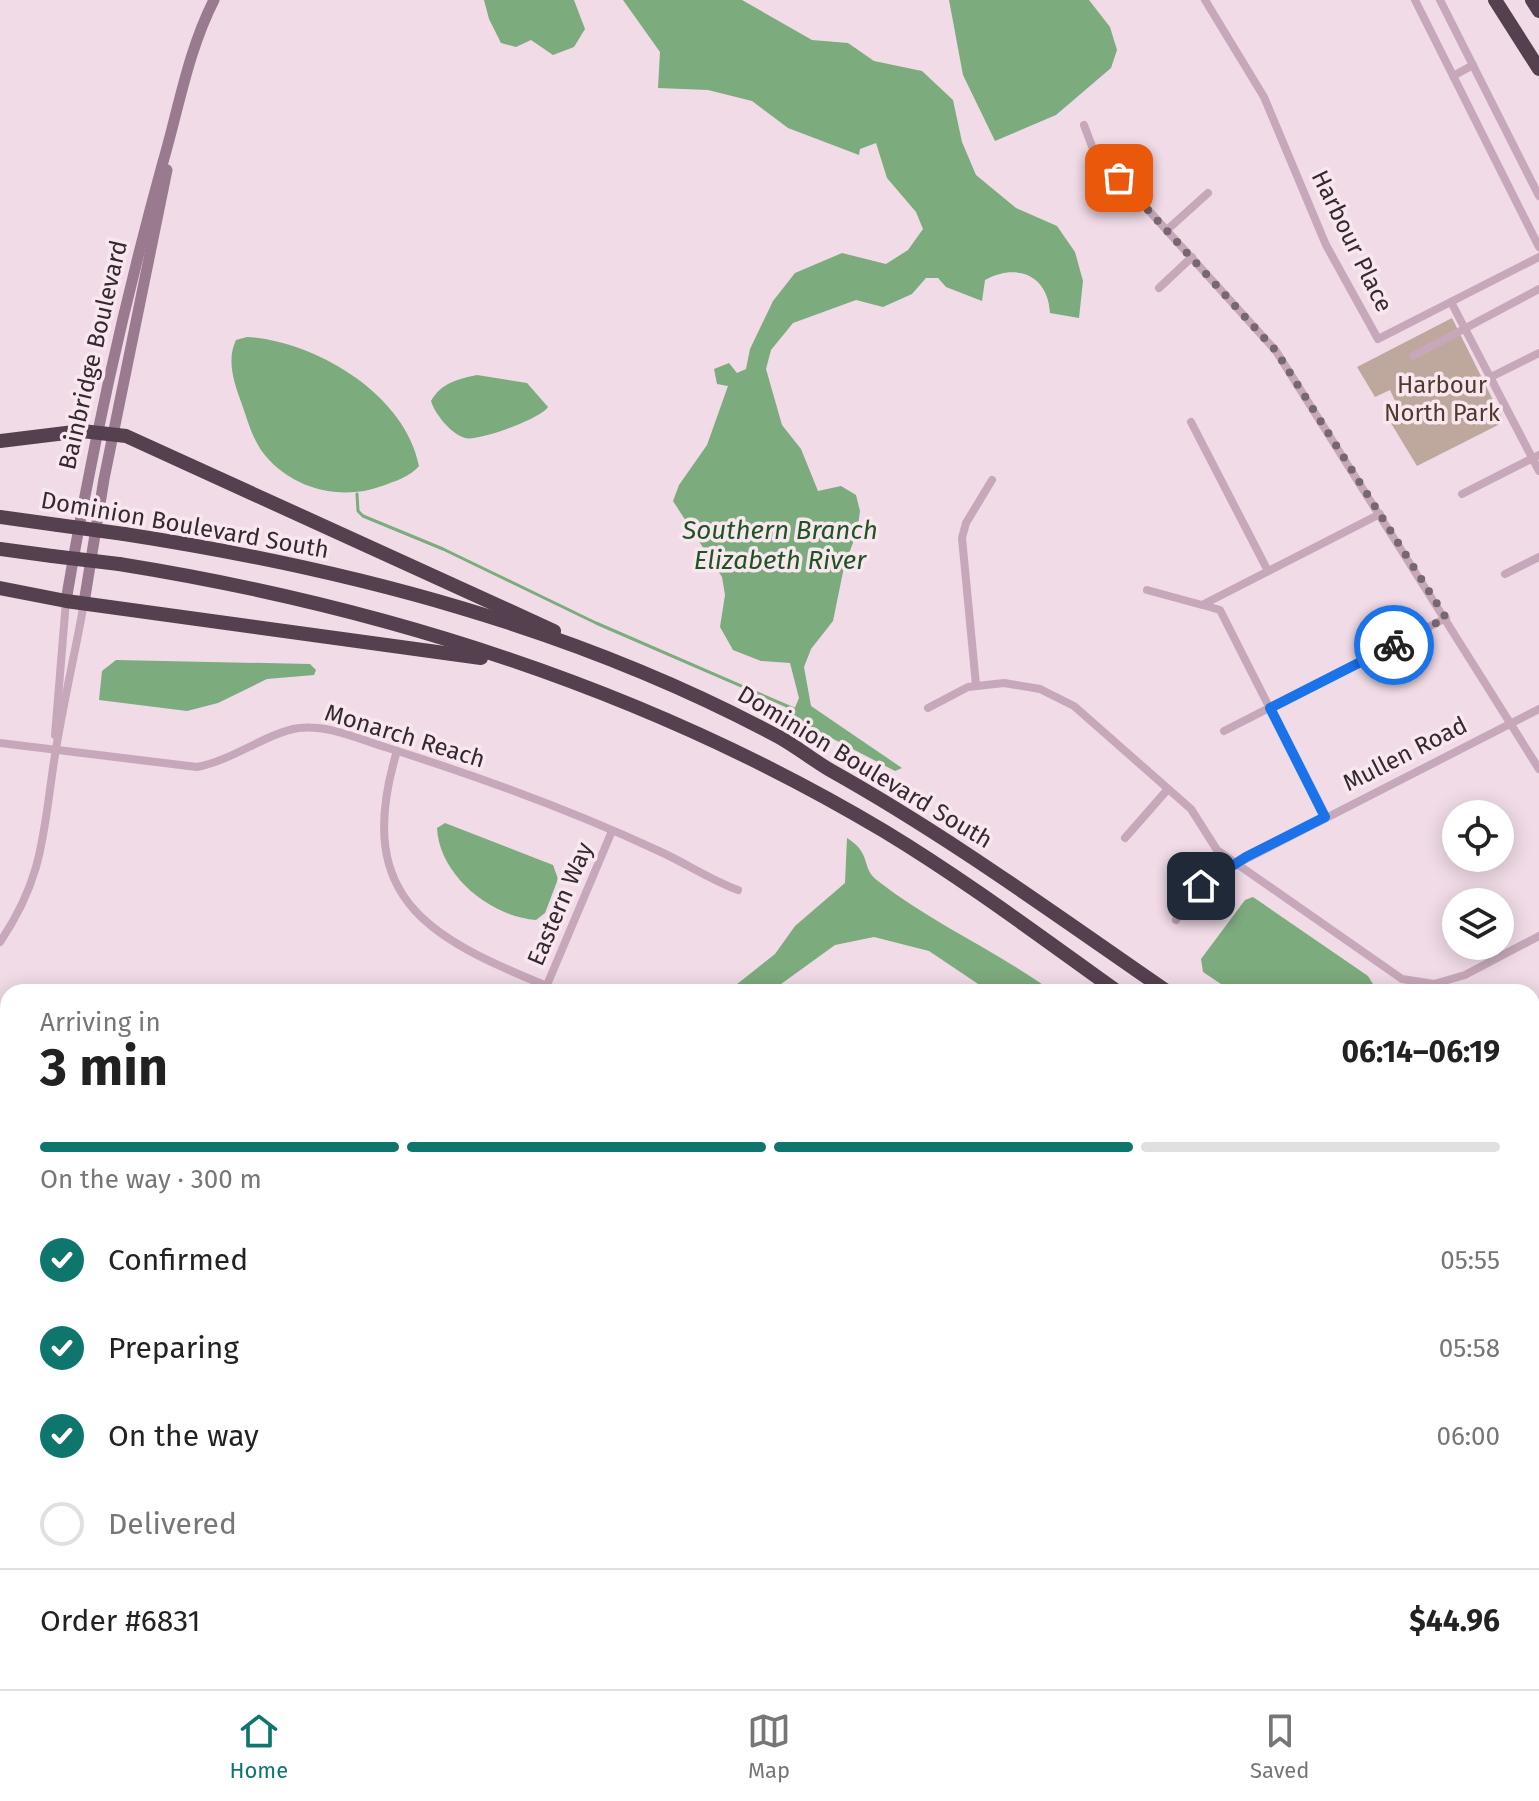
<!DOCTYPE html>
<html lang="en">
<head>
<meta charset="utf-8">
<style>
  body { margin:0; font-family:"Fira Sans",sans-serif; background:#f2f2f2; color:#222; height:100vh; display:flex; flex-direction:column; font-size:30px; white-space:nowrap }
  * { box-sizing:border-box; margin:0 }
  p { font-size:26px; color:#767676 }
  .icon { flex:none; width:44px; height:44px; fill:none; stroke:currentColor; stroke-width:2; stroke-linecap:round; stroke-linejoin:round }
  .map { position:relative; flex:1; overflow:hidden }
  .details { position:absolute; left:0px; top:984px; width:1540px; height:706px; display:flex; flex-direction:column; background:#fff; border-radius:24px 24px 0 0; box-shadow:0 4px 20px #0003 }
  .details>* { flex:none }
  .buttons { position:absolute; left:1442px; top:800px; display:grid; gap:16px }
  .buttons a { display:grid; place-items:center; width:72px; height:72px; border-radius:50%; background:#fff; box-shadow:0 4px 20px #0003; font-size:40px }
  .pin { position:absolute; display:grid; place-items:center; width:68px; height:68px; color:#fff; margin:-34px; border-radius:16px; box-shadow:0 4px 12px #0006 }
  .courier { position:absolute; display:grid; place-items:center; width:80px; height:80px; margin:-40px; border:6px solid #1a73e8; border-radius:50%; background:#fff; color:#222; box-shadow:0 2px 10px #0007 }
  .headline em { font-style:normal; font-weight:700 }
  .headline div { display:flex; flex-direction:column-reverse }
  .headline { display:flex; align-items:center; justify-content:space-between; height:136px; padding:0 40px }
  h1 { font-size:52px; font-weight:700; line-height:60px }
  .bar { display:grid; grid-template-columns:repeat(4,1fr); gap:12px 8px; align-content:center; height:96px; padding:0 40px }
  .bar i { height:10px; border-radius:6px; background:#e0e0e0 }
  .bar .active { background:#0f766e }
  .bar p { grid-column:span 4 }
  .line { display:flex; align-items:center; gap:20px; padding:0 40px; border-top:2px solid #e0e0e0 }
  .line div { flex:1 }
  ol { padding:0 40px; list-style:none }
  li { display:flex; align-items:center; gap:24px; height:88px }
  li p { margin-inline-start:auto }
  li .icon { padding:8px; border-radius:50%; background:#0f766e; color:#fff; stroke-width:4 }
  li:last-child { color:#767676 }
  li i { width:44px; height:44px; border:4px solid #e0e0e0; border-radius:50% }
  .dock { display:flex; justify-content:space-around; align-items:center; height:112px; border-top:2px solid #e0e0e0; background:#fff; font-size:22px; color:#767676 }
  .dock a { display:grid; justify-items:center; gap:4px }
  .dock .active { color:#0f766e }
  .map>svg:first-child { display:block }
  .green { fill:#bea79d }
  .water { fill:#7cab7d }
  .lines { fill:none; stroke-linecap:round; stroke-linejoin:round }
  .stream { stroke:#7cab7d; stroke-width:3 }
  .street { stroke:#c7a8ba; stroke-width:8 }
  .secondary { stroke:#9a7a8f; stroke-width:11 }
  .primary { stroke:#755a6d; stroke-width:12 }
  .highway { stroke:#55404f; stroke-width:14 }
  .highway-bridge { stroke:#55404f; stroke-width:14 }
  .done { stroke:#766770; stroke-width:8; stroke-dasharray:0 14.4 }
  .route { stroke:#1a73e8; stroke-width:10 }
  .labels { text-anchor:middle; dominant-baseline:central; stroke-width:7; stroke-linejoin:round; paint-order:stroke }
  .street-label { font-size:24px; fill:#342831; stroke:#f8e7ef }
  .park-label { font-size:24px; fill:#513a2d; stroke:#f8e7ef }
  .water-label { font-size:26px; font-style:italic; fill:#205323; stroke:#f8e7ef }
</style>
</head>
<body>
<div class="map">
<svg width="1539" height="1689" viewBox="0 0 1539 1689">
  <rect width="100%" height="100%" fill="#f0dbe6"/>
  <!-- green -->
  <polygon class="green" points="1452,318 1504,422 1417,466 1383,410 1396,403 1390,390 1375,397 1357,367"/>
  <!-- water -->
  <g class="water">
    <polygon points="484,0 574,0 585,29 574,47 553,55 531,40 516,47 501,43 489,19"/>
    <path d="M623,0H742L812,40L848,43L874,61L922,71L953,100L962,142L976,175L1016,208L1057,226L1075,252L1083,281L1079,318L1050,313C1048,274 1016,263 985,280L982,301L946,287L938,278H926L912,294L883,307L856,300L793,323L771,350L766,369L782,425L801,449L818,491L841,486L856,495L860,511L857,532L844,567L833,621L811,649L804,667L811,706L902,768L895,771L791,717L799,698L790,663L761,661L733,650L720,627L725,595L722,577L673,501L679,485L707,445L728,386L717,384L714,369L729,363L737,373L746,369L750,349L773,301L795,273L842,253L886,264L908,250L923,229L916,212L887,178L876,143L860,149L859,155L788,128L752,101L708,90L658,88L660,52Z"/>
    <polygon points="949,0 1089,0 1110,27 1117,50 1111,68 1056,115 995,141 963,75"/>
    <path d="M247,337C315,341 405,394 419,466C410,477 395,481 382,486C340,502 288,488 261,450C251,435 246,415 240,399C233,379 227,359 236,340Z"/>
    <path d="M477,375L527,383L548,407C542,418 478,442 465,438C451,434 435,414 431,401C441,383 458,379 477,375Z"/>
    <polygon points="116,660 310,664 316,670 314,675 267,679 218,703 187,711 99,700 102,671"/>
    <path d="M445,823L553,865L558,879L545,913L536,920C491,917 439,875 437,828Z"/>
    <path d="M847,838C873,854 860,868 878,881C933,924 997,951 1053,992H990L929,951L874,937L835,945L770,992H727L775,954L795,926L845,883Z"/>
    <polygon points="1253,897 1368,976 1373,984 1371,992 1233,992 1203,972 1201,959 1245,900"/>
  </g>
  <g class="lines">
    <!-- stream -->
    <polyline class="stream" points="357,494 358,511 363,516 443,549 596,623 794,709"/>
    <!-- street -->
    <g class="street">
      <polyline points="1205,0 1264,97 1326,245 1378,339 1539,257"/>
      <polyline points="1415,0 1539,247"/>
      <polyline points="1440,0 1539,196"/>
      <polyline points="1453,76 1473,65"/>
      <polyline points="1084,125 1093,149 1276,351 1539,769"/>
      <polyline points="1167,230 1208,193"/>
      <polyline points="1159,288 1192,257"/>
      <polyline points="1451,302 1539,471"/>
      <polyline points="1413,356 1539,289"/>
      <polyline points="1491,377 1539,353"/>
      <polyline points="1191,422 1268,571"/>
      <polyline points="1462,494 1539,455"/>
      <polyline points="1505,574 1539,557"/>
      <polyline points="1147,590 1202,605 1380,514"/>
      <polyline points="1203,605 1220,610 1325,817"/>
      <polyline points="976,685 962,538 966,523 992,480"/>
      <polyline points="928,708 968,687 1004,683 1040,689 1074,706 1191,809 1217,850 1402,979 1434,984 1465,975 1539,936"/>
      <polyline points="1224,731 1446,618"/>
      <polyline points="55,735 66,601"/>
      <path d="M0,743L197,767C234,760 266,733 299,728C328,724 361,740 388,748C480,777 573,811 661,852C687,864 711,880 738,890"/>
      <path d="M397,751C350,906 437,941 561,992"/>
      <polyline points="1125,838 1168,789"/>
      <polyline points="1176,920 1190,895 1219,873 1539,709"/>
      <path d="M0,942C45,876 43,830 55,755C63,704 75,654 84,603"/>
      <polyline points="544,992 612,831"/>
      <polyline points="0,1404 8,1367"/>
    </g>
    <!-- secondary -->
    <g class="secondary">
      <path d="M66,601C91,452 123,307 163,162C179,107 188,51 214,0"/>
      <polyline points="84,603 104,479 167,170"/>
      <polyline points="0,1353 8,1355"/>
      <polyline points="1350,1682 1357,1689"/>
    </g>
    <!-- primary -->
    <g class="primary">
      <polyline points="1532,1586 1539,1579"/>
      <polyline points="1434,1689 1441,1682"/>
    </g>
    <!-- highway -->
    <g class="highway">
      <polyline points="1495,0 1539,69"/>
      <polyline points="1532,0 1539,11"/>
      <polyline points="0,441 82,431 126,436 554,631"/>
      <polyline points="0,517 58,525"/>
      <path d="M124,534C351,569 576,628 779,737C797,747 813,760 830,770C948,836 1056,915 1168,992"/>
      <polyline points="0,549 52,556"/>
      <path d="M119,564C388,607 649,691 884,831C965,880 1041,937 1118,992"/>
      <polyline points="0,588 66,601 481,658"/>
      <polyline points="1532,1222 1539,1227"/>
      <polyline points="1532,1252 1539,1257"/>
      <polyline points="1532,1293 1539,1298"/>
      <polyline points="1532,1375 1539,1386"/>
    </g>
    <!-- highway-bridge -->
    <g class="highway-bridge">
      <polyline points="58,525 124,534"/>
      <polyline points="52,556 119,564"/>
    </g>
  </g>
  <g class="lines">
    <!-- done -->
    <polyline class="done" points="1119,178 1276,351 1446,618 1394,645"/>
    <!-- route -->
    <polyline class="route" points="1201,886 1246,857 1325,817 1270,708 1394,645"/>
  </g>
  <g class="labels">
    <!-- street labels -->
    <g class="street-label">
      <text transform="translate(1352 241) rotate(64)">Harbour Place</text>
      <text transform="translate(93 355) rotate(-77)">Bainbridge Boulevard</text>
      <text transform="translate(185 525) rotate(10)">Dominion Boulevard South</text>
      <text transform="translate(405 736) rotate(17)">Monarch Reach</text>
      <text transform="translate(1405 754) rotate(-27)">Mullen Road</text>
      <text transform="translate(865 767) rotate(31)">Dominion Boulevard South</text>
      <text transform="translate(560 904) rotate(-67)">Eastern Way</text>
    </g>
    <!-- park labels -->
    <g class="park-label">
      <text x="1442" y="385">Harbour<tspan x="1442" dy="28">North Park</tspan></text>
    </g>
    <!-- water labels -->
    <g class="water-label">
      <text x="780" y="530">Southern Branch<tspan x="780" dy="30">Elizabeth River</tspan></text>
    </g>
  </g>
</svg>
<div class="buttons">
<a><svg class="icon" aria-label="locate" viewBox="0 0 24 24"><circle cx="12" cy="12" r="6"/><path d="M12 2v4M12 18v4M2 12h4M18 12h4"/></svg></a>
<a><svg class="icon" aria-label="layers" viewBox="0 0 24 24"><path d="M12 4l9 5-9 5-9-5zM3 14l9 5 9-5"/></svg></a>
</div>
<div class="pin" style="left:1119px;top:178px;background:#ea580c"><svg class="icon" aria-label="bag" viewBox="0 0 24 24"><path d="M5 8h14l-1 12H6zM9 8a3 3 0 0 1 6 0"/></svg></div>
<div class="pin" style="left:1201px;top:886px;background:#1f2937"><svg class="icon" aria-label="home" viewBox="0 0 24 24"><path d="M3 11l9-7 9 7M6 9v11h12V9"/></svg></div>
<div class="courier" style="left:1394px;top:645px"><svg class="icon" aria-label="bike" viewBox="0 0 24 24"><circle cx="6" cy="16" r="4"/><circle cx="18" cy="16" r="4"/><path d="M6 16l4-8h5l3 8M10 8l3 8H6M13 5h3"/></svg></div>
<section class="details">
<div class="headline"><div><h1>3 min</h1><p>Arriving in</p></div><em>06:14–06:19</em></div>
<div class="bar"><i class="active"></i><i class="active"></i><i class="active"></i><i></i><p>On the way · 300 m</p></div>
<ol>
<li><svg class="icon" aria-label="check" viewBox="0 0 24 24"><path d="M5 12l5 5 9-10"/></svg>Confirmed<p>05:55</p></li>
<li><svg class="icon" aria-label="check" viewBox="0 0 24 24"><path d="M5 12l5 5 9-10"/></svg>Preparing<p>05:58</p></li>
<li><svg class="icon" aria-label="check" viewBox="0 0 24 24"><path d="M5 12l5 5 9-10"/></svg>On the way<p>06:00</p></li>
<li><i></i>Delivered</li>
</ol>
<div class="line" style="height:104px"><div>Order #6831</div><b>$44.96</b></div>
</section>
</div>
<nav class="dock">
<a class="active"><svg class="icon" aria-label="home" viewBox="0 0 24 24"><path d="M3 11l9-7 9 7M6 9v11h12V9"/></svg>Home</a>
<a><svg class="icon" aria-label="map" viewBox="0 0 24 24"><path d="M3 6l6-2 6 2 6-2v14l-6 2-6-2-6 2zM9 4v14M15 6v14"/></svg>Map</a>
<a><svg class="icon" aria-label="saved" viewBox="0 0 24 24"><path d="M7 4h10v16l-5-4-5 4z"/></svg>Saved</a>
</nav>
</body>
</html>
